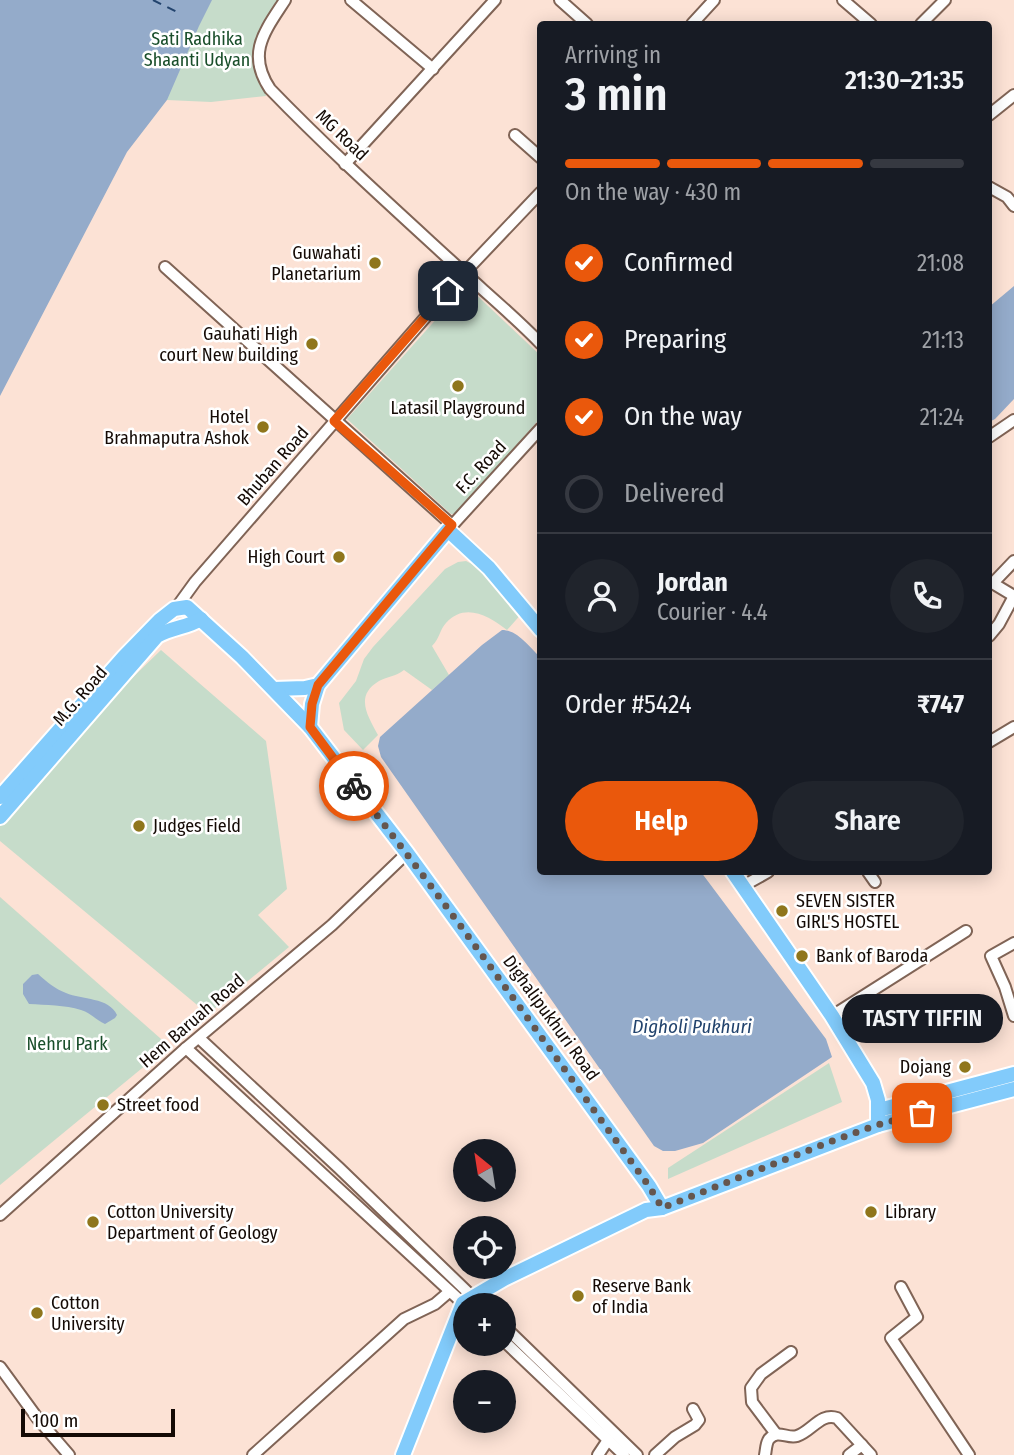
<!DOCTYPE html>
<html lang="en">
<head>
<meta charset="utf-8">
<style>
  body { margin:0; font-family:"Fira Sans Condensed",sans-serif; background:#20242c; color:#f1f3f6; height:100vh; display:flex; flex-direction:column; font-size:26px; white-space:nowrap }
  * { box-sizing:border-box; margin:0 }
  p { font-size:23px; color:#9ea1a6 }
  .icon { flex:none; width:38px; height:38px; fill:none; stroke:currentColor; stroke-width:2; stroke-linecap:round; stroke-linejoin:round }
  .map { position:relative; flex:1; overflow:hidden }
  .sheet { position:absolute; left:537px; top:21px; width:455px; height:854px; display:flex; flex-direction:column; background:#171b24; border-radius:7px; box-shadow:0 4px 18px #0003 }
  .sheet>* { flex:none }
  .needle { width:46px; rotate:330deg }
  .tools { position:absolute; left:453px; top:1139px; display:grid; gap:14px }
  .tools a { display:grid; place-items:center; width:63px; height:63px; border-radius:50%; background:#171b24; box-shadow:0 4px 18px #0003; font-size:35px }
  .scale { position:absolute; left:21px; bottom:18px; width:154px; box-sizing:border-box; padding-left:7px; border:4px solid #140a05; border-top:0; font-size:19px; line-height:24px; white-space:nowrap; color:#140a05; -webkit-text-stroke:5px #fff; paint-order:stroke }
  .pin { position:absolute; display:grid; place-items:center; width:60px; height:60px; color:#fff; margin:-30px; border-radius:14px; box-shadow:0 4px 10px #0006 }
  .courier { position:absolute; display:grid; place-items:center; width:70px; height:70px; margin:-35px; border:5px solid #ea580c; border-radius:50%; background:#fff; color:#222; box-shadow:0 2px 9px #0007 }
  .bubble { position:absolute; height:49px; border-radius:24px; background:#171b24; box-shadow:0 4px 18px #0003; font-size:23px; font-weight:600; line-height:49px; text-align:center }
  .head em { font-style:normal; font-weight:600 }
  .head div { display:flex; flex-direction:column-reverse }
  .head { display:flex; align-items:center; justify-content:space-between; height:119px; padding:0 28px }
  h1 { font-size:46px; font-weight:600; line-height:52px }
  .bar { display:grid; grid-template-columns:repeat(4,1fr); gap:10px 7px; align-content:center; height:84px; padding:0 28px }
  .bar i { height:9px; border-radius:5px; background:#363941 }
  .bar .current { background:#ea580c }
  .bar p { grid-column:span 4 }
  .line { display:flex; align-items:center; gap:18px; padding:0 28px; border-top:2px solid #363941 }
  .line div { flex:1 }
  .round { display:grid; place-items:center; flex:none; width:74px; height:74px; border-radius:37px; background:#20242c }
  ol { padding:0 28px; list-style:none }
  li { display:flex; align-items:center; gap:21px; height:77px }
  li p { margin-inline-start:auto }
  li .icon { padding:7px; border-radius:50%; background:#ea580c; color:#fff; stroke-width:4 }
  li:last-child { color:#9ea1a6 }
  li i { width:38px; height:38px; border:4px solid #363941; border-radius:50% }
  .cta { display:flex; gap:14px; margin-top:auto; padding:14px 28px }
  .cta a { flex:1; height:80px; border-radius:42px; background:#ea580c; color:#fff; font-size:28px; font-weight:600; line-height:80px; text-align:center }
  .cta a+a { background:#20242c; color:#f1f3f6 }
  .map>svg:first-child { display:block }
  .green { fill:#c6dcca }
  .water { fill:#94abca }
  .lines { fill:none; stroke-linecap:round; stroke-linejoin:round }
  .ferry { stroke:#22436d; stroke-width:2; stroke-dasharray:9 7; stroke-linecap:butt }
  .minor-casing { stroke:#806456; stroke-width:14 }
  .major-casing { stroke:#fff; stroke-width:18 }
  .minor { stroke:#fff; stroke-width:10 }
  .major { stroke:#82cbfb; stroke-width:14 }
  .done { stroke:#65564e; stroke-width:7; stroke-dasharray:0 12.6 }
  .route { stroke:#ea580c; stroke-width:9 }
  .poi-dot { fill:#8f761c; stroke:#fff; stroke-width:2.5 }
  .labels { text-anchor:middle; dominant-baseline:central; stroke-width:5; stroke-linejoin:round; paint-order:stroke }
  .park-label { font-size:18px; fill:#194e2a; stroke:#fff }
  .street-label { font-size:18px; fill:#140a05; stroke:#fff }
  .poi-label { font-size:18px; fill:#140a05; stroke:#fff; text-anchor:start }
  .water-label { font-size:19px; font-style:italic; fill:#22436d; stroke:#fff }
</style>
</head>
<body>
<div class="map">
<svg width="1014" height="1455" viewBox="0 0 1014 1455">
  <rect width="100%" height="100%" fill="#fce2d5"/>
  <!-- green -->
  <g class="green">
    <polygon points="153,0 282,0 257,53 266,96 211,102 167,100 150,70"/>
    <polygon points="465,287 468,287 541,356 541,417 457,514 451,514 347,419"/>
    <path d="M466,561L476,566L523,612L507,630C489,616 465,602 446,623C440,629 440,638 432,646L449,675L432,690L404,670C395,677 388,676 379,681C354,696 368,716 378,735L363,750L344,730L339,703L356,681L364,659L373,647L445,569L458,562Z"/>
    <polygon points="161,650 266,741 287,889 258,915 289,947 208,1014 0,841 0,810 66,742"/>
    <polygon points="0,897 169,1046 0,1185"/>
    <polygon points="829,1063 842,1102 668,1179 668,1168"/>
  </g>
  <!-- water -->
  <g class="water">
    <polygon points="0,0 212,0 199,26 167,100 127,152 0,396"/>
    <polygon points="1014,286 1014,399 995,419 989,422 989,307"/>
    <path d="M502,630C518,630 530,648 541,658V872H701L826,1039L832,1057L703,1143L675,1151H663L654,1146L381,757L378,746L380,737L482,645Z"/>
    <path d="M38,974C47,982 55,989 66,993C82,1000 109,997 117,1015L115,1018L105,1024C96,1020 91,1013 81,1010C65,1005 46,1005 29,1004L23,994V984L32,975Z"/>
  </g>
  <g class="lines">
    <!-- ferry -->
    <polyline class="ferry" points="153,0 181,14"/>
    <!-- minor casing -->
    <g class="minor-casing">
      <g id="minor">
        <path d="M285,0C265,31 246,53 270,89C327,148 389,204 450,260C480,288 512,314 541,344"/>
        <polyline points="351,0 433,69"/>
        <polyline points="560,0 587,24"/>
        <polyline points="843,0 871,24"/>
        <polyline points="692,24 714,0"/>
        <polyline points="921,24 945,0"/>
        <polyline points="989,115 1014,95"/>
        <polyline points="515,135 541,158"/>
        <polyline points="345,164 495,0"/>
        <polyline points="989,187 1007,197 1014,206"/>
        <polyline points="165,267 452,525"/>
        <polyline points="989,437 1014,420"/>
        <polyline points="448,530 541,428"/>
        <polyline points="989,581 1014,596"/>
        <polyline points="993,583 1014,561"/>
        <polyline points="174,611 195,582 464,273 541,192"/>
        <polyline points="989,636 999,624 1014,596"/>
        <polyline points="989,742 1014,727"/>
        <polyline points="868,872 875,882"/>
        <polyline points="743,886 768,872"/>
        <polyline points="1014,943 991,956 1005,987 1014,1016"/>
        <polyline points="832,1016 966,931"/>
        <polyline points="199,1038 339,1168 482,1306"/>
        <polyline points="186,1048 466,1306"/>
        <polyline points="0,1215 186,1048 332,925 407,853"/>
        <polyline points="901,1287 917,1317 891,1338 969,1455"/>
        <polyline points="504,1326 637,1455"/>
        <polyline points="504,1341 624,1455"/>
        <polyline points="0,1367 38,1419 69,1455"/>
        <polyline points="776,1434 752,1402 751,1388 761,1374 791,1352"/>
        <polyline points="253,1455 404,1319 435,1304 449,1292"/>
        <polyline points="598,1455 608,1440"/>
        <polyline points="655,1455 675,1437 695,1425 699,1420 693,1409"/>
        <path d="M765,1455C766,1450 766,1443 769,1439C778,1429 787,1439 797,1436C811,1432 821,1412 837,1418L871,1455"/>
        <polyline points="849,1455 862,1445"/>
      </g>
    </g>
    <!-- major casing -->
    <g class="major-casing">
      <g id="major">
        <polyline points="274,689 305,688 318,685 448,530 489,568 541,630"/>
        <polyline points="310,727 312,704 318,685"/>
        <polyline points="0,797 124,657 160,620 174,609 187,607 242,657 310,727 407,853 649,1186 662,1208"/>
        <path d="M0,817L157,636C173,627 186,628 201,619"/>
        <polyline points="733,872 832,1016 873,1083 878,1100 878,1125"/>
        <polyline points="879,1110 1014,1074"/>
        <polyline points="403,1455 463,1303 504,1279 646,1210 662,1208 878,1125 1014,1089"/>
      </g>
    </g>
    <!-- minor -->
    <use href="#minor" class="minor"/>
    <!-- major -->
    <use href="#major" class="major"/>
  </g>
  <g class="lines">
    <!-- done -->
    <path class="done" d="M354,786C457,916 551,1052 649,1186L662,1208L832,1141L877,1125L922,1113"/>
    <!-- route -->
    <polyline class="route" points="354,786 310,727 312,704 318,685 452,525 334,421 448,291"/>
  </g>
  <!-- markers -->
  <g class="poi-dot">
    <circle cx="375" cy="263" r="7"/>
    <circle cx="312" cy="344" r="7"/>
    <circle cx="458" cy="386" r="7"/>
    <circle cx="263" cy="427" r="7"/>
    <circle cx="339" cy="557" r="7"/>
    <circle cx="139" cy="826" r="7"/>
    <circle cx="782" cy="911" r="7"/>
    <circle cx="802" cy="956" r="7"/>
    <circle cx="965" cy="1067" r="7"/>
    <circle cx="103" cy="1105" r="7"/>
    <circle cx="871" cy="1212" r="7"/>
    <circle cx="93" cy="1222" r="7"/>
    <circle cx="578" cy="1296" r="7"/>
    <circle cx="37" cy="1313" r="7"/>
  </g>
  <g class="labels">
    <!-- park labels -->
    <g class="park-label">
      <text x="197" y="39">Sati Radhika<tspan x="197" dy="21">Shaanti Udyan</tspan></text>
      <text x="67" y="1044">Nehru Park</text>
    </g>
    <!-- street labels -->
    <g class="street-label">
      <text transform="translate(342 135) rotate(44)">MG Road</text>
      <text transform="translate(273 466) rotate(-49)">Bhuban Road</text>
      <text transform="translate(481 467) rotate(-47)">F.C. Road</text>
      <text transform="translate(80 696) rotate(-49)">M.G. Road</text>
      <text transform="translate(551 1018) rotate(54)">Dighalipukhuri Road</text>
      <text transform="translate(192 1021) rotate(-41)">Hem Baruah Road</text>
    </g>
    <!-- poi labels -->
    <g class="poi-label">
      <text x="361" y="253" text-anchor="end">Guwahati<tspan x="361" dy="21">Planetarium</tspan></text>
      <text x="298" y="334" text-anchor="end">Gauhati High<tspan x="298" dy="21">court New building</tspan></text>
      <text x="458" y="408" text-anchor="middle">Latasil Playground</text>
      <text x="249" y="417" text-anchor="end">Hotel<tspan x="249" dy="21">Brahmaputra Ashok</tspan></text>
      <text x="325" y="557" text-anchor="end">High Court</text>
      <text x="153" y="826">Judges Field</text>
      <text x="796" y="901">SEVEN SISTER<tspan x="796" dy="21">GIRL'S HOSTEL</tspan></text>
      <text x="816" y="956">Bank of Baroda</text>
      <text x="951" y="1067" text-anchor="end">Dojang</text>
      <text x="117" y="1105">Street food</text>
      <text x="107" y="1212">Cotton University<tspan x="107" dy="21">Department of Geology</tspan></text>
      <text x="885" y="1212">Library</text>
      <text x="592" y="1286">Reserve Bank<tspan x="592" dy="21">of India</tspan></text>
      <text x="51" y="1303">Cotton<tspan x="51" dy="21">University</tspan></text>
    </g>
    <!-- water labels -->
    <g class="water-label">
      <text x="692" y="1026">Digholi Pukhuri</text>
    </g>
  </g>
</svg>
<div class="tools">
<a><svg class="needle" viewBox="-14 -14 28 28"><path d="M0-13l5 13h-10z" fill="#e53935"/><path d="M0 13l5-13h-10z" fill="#9ea1a6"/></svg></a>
<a><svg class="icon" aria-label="locate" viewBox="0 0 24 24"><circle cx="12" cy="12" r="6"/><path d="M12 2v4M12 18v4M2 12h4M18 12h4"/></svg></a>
<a>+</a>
<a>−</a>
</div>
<div class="scale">100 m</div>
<div class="pin" style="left:922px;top:1113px;background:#ea580c"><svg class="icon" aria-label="bag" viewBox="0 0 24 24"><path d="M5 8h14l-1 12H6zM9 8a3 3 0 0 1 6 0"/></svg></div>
<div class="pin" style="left:448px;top:291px;background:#1f2937"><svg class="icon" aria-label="home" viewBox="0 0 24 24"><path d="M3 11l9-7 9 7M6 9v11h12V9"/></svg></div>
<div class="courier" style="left:354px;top:786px"><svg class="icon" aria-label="bike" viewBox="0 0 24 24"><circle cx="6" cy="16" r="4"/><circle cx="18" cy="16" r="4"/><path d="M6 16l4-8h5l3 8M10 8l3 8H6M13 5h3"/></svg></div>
<div class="bubble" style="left:842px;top:994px;width:161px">TASTY TIFFIN</div>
<section class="sheet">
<div class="head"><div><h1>3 min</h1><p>Arriving in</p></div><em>21:30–21:35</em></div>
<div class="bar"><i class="current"></i><i class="current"></i><i class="current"></i><i></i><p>On the way · 430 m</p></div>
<ol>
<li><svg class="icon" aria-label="check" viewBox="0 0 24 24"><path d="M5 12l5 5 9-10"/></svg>Confirmed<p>21:08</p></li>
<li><svg class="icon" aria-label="check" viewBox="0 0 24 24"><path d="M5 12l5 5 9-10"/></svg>Preparing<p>21:13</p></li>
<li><svg class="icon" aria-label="check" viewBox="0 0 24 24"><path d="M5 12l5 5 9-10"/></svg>On the way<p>21:24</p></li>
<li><i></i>Delivered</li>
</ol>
<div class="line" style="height:126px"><a class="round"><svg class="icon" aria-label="person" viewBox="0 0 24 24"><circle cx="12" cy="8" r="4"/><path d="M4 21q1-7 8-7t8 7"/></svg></a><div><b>Jordan</b><p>Courier · 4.4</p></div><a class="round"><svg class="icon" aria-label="phone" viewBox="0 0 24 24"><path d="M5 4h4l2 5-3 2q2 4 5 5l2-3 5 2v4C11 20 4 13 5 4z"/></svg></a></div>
<div class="line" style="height:91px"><div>Order #5424</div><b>₹747</b></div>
<div class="cta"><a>Help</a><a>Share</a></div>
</section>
</div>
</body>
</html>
